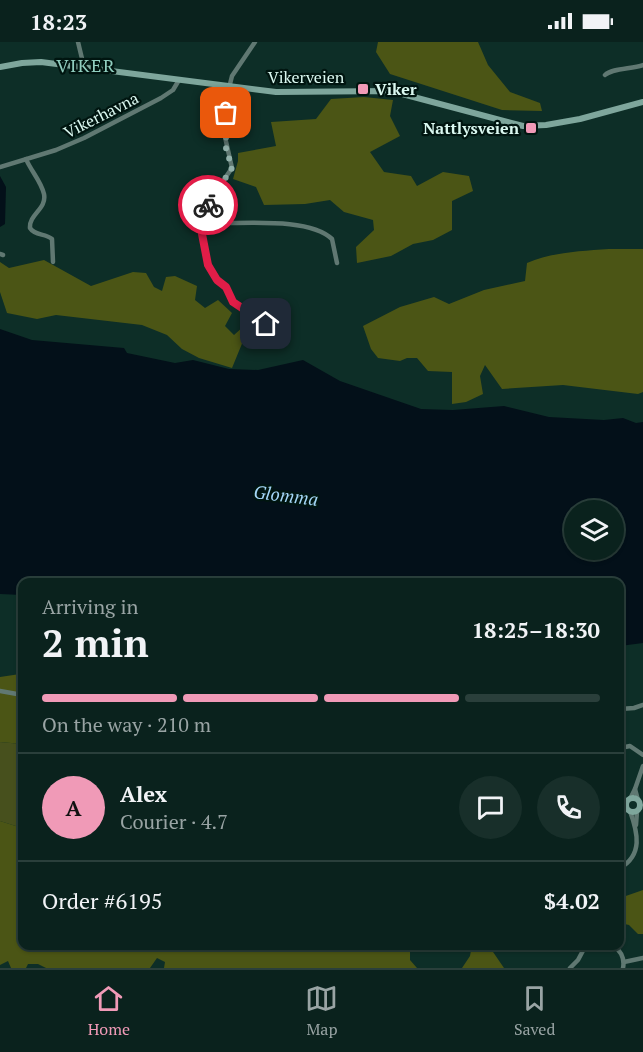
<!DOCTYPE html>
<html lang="en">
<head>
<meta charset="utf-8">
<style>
  body { margin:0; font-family:"PT Serif",serif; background:#182f2a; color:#f1f3f6; height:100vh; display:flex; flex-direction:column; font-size:22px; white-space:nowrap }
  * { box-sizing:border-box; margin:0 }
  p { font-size:20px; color:#99a4a4 }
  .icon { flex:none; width:33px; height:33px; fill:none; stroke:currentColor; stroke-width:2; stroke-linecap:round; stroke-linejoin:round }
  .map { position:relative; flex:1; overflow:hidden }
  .panel { position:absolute; left:18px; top:536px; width:606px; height:372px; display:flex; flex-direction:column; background:#0a221d; border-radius:12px; box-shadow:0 2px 4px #0004,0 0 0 2px #2a3f3b }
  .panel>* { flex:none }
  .tools { position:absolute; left:564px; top:458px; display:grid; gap:12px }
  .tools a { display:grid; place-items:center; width:60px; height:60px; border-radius:50%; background:#0a221d; box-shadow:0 2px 4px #0004,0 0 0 2px #2a3f3b; font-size:30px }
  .pin { position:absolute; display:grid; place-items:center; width:51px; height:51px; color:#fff; margin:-26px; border-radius:12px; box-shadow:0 3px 9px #0006 }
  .courier { position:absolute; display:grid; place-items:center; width:60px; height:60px; margin:-30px; border:4px solid #e11d48; border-radius:50%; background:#fff; color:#222; box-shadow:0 2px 8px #0007 }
  .head em { font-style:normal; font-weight:700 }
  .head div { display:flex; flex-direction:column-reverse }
  .head { display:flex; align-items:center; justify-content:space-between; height:102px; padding:0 24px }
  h1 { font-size:39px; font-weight:700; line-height:45px }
  .bar { display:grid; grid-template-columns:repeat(4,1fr); gap:9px 6px; align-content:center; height:72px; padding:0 24px }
  .bar i { height:8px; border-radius:4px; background:#2a3f3b }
  .bar .current { background:#f09ab7 }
  .bar p { grid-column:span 4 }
  .line { display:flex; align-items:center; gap:15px; padding:0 24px; border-top:2px solid #2a3f3b }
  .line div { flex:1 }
  .round { display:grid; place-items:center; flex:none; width:63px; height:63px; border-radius:32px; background:#182f2a }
  .status { display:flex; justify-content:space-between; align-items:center; height:42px; padding:0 30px; background:#0a221d; direction:ltr }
  .status svg { height:16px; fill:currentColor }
  .menu { display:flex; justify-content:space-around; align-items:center; height:84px; border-top:2px solid #2a3f3b; background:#0a221d; font-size:16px; color:#99a4a4 }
  .menu a { display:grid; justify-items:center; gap:3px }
  .menu .current { color:#f09ab7 }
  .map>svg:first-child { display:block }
  .green { fill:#47501d }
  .forest { fill:#4b5515 }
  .water { fill:#031019; fill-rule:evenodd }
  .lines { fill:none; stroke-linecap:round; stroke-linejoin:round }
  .street { stroke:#607872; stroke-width:4.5 }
  .secondary { stroke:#7ea69c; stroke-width:6 }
  .done { stroke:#92b1aa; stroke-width:6; stroke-dasharray:0 10.8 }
  .route { stroke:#e11d48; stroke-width:8 }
  .poi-dot { fill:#f09ab7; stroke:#001510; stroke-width:2 }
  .labels { text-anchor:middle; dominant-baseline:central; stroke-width:4.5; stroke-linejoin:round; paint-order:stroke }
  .street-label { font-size:16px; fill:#daf8f0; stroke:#001510 }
  .poi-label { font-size:16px; font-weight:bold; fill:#daf8f0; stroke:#001510; text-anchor:start }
  .neighbourhood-label { font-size:18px; letter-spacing:1.5px; fill:#90cebf; stroke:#001510 }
  .water-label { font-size:18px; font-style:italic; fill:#a5d7f8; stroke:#001510 }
</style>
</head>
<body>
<div class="status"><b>18:23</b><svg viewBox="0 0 49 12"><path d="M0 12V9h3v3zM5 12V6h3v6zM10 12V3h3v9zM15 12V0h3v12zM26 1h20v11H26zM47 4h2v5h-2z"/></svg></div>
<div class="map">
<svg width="643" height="926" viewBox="0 0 643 926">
  <rect width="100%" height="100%" fill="#0d2e27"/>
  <!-- green -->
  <polygon class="green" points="0,700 22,702 22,786 0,779"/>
  <!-- forest -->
  <g class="forest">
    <polygon points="378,0 478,0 488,23 510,50 540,61 542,69 502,68 390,32 376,10"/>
    <polygon points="364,55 393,58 390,74 400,94 370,110 384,130 411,134 417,144 443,130 469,134 473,149 452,159 452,188 433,198 413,202 391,214 357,221 356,205 374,188 373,178 344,170 330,158 305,162 264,163 256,145 233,137 238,119 238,111 276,104 271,80 316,77 331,57"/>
    <path d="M609,207H643V350L638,352L563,343L502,347L485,323L480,334L483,352L466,360L452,362V330L428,329L417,316H407L400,319L378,316L371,307L363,284L400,265L434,255L449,262L484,248L525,239L527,221C553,210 581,209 609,207Z"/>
    <polygon points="44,218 91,244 133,230 146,231 154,245 162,249 166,235 175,234 197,244 195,258 205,266 218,258 232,271 225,284 234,293 244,284 248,287 232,326 199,316 182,307 167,293 142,283 56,273 37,277 7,271 0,250 0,220 9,226"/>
    <polygon points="22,627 22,702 0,700 0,635 20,632"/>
    <polygon points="0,779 22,786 22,903 410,903 410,918 417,926 164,926 165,920 157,916 150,926 46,926 38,922 28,922 26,926 11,926 8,919 0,923"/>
    <polygon points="643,848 643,892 638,892 629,883 620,881 620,856"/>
    <polygon points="472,903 491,907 504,926 462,926 470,914"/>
  </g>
  <!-- water -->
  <g class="water">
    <polygon points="0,134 6,145 5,182 0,185"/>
    <path d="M0,287L32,298L124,306L127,311L175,321L193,318L229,327L258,328L303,318L340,339L421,367L453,368L504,364L549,375L604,378L623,376L636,381L643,380V601L620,604V540H22V553L0,552ZM574,468H614V507H574Z"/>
  </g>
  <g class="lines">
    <!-- street -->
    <g class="street">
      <polyline points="78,0 84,25"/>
      <polyline points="255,0 232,34 230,42 226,71 225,95 232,126 216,149 206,169 202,192 206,216 217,238 226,245 233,260 266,282"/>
      <path d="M605,33C612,26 632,27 643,23"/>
      <path d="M26,117C31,129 41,139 44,152C47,167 29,172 30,186C35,194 45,191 52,197L53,220"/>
      <polyline points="0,125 56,108 84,96 161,56 173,48 179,38"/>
      <path d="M204,179L213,181C244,182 309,175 332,197L337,221"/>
      <polyline points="0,212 3,213"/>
      <polyline points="0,649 17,652 22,651"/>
      <polyline points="620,667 634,666 643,663"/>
      <polyline points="620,706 630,704 643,713"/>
      <polyline points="635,747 638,758"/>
      <polyline points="630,757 635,747 643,724"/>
      <polyline points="636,783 637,769"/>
      <path d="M620,826C643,813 638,791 630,769"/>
      <path d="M613,903C621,909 625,916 623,926"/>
      <polyline points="442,904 442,903"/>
      <polyline points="624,920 643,916"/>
      <polyline points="570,926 578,918 586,903"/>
    </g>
    <!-- secondary -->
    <g class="secondary">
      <polyline points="0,25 22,21 41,20 276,50 391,49 523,84 546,83 580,77 643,60"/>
      <circle cx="633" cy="763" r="7"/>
    </g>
  </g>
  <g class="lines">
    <!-- done -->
    <polyline class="done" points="208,163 232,126 226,106 226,71"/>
    <!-- route -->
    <polyline class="route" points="208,163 202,192 208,223 217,238 226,245 233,260 266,282"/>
  </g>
  <!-- markers -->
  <g class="poi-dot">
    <rect x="357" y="41" width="12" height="12" rx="3"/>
    <rect x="525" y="80" width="12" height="12" rx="3"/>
  </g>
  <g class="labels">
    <!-- street labels -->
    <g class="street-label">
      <text x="306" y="35">Vikerveien</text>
      <text transform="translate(101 73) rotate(-27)">Vikerhavna</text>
    </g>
    <!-- poi labels -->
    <g class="poi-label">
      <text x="375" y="47">Viker</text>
      <text x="519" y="86" text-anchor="end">Nattlysveien</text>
    </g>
    <!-- neighbourhood labels -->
    <g class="neighbourhood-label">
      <text x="86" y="23">VIKER</text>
    </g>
    <!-- water labels -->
    <g class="water-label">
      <text transform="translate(286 453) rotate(7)">Glomma</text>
    </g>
  </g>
</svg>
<div class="tools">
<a><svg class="icon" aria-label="layers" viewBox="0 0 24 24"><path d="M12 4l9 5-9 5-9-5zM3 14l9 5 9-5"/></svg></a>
</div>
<div class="pin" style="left:226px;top:71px;background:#ea580c"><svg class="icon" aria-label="bag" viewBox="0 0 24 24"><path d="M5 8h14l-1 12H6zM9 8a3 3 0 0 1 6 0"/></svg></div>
<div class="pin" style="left:266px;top:282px;background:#1f2937"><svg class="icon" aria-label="home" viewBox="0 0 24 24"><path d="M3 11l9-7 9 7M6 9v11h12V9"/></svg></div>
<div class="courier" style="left:208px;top:163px"><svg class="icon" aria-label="bike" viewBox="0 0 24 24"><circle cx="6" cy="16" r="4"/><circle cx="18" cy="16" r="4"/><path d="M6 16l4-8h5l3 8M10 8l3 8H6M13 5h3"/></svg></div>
<section class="panel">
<div class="head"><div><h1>2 min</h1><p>Arriving in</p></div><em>18:25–18:30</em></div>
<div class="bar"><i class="current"></i><i class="current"></i><i class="current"></i><i></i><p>On the way · 210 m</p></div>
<div class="line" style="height:108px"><b class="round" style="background:#f09ab7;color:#111">A</b><div><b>Alex</b><p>Courier · 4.7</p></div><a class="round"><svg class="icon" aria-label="chat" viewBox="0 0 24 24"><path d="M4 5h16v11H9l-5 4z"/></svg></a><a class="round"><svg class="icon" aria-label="phone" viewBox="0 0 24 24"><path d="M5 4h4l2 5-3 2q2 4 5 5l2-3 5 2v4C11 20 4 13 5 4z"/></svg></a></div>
<div class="line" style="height:78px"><div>Order #6195</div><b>$4.02</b></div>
</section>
</div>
<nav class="menu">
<a class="current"><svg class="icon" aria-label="home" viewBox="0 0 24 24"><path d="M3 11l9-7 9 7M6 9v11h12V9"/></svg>Home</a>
<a><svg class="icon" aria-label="map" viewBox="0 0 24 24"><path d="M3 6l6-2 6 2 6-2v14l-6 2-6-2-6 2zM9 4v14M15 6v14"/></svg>Map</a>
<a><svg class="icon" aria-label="saved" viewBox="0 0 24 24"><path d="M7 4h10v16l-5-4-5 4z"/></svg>Saved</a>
</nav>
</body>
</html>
